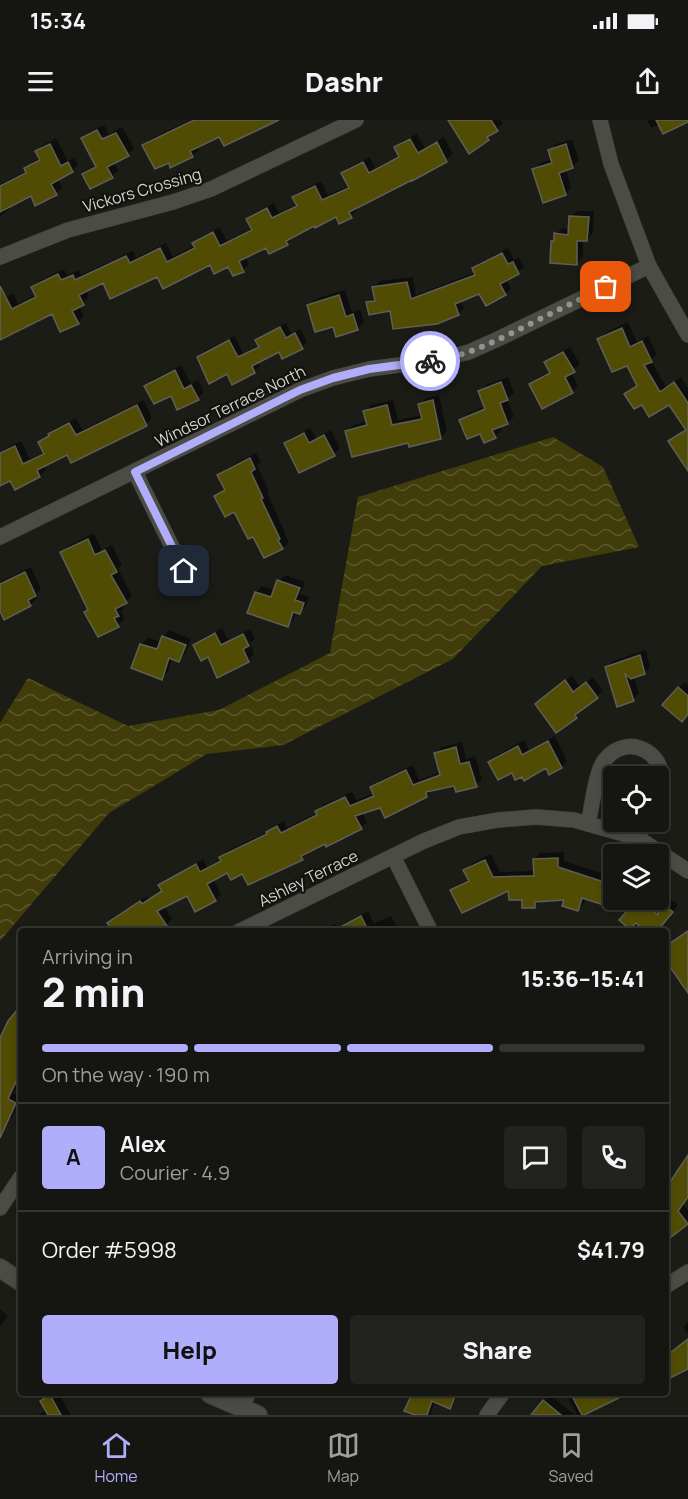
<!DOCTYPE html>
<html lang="en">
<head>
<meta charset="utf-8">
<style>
  body { margin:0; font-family:Manrope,sans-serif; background:#22221f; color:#f1f3f6; height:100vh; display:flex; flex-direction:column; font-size:22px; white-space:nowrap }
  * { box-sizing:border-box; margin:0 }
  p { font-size:20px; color:#9d9f9f }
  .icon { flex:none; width:33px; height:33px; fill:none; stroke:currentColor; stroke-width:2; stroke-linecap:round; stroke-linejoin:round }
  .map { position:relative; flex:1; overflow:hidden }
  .drawer { position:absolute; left:18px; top:808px; width:651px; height:468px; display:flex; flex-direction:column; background:#151511; border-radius:6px; box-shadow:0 3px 9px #0003,0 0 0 2px #343431 }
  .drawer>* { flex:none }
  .buttons { position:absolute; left:603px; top:646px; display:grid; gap:12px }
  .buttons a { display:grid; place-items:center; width:66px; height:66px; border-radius:6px; background:#151511; box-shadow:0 3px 9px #0003,0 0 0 2px #343431; font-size:30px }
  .pin { position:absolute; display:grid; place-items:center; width:51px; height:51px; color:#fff; margin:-26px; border-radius:12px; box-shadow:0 3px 9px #0006 }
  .courier { position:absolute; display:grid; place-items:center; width:60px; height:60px; margin:-30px; border:4px solid #b0aefa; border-radius:50%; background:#fff; color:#222; box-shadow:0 2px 8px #0007 }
  .head em { font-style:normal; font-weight:800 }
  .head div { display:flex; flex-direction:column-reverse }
  .head { display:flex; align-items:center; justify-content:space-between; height:102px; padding:0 24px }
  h1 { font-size:39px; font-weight:800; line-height:45px }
  .bar { display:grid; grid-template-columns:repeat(4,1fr); gap:9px 6px; align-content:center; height:72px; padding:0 24px }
  .bar i { height:8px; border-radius:4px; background:#343431 }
  .bar .on { background:#b0aefa }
  .bar p { grid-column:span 4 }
  .line { display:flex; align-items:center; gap:15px; padding:0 24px; border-top:2px solid #343431 }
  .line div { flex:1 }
  .round { display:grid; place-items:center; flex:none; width:63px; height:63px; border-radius:6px; background:#22221f }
  .action { display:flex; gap:12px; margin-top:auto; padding:12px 24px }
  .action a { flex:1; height:69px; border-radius:6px; background:#b0aefa; color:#111; font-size:24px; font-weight:800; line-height:69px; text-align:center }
  .action a+a { background:#22221f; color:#f1f3f6 }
  .status { display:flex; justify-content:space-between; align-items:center; height:42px; padding:0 30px; background:#151511; direction:ltr }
  .status svg { height:16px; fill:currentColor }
  header { display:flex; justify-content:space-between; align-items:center; height:78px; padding:0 24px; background:#151511; font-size:27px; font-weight:800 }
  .dock { display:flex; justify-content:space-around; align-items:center; height:84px; border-top:2px solid #343431; background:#151511; font-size:16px; color:#9d9f9f }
  .dock a { display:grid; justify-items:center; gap:3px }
  .dock .on { color:#b0aefa }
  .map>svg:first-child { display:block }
  .water { fill:url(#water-waves) }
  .shadow { fill:#0007 }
  .building { fill:#514c04; stroke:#5f5f59; stroke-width:1.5 }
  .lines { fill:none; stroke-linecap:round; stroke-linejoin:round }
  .street-casing { stroke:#383835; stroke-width:16 }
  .secondary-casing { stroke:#383835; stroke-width:20 }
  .street { stroke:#4c4c47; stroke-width:15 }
  .secondary { stroke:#4c4c47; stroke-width:18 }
  .done { stroke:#93938f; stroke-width:6; stroke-dasharray:0 10.8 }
  .route { stroke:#b0aefa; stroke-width:8 }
  .labels { text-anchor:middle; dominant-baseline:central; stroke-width:4.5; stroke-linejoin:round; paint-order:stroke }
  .street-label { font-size:16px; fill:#d3d3cf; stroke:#13130e }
</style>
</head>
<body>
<div class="status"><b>15:34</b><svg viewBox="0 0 49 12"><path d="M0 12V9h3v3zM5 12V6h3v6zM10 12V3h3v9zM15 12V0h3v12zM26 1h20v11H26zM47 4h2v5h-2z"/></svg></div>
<header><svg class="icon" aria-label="menu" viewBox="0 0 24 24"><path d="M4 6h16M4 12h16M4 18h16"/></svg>Dashr<svg class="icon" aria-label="share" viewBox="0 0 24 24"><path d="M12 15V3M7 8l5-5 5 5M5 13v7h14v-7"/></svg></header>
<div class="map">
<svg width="688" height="1295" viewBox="0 0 688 1295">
  <defs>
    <pattern id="water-waves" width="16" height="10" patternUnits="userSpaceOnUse" patternTransform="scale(1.5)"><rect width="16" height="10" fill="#413d0a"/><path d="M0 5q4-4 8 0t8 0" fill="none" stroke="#5c582d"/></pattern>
  </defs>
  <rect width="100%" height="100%" fill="#1c1c17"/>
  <!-- water -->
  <polygon class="water" points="553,317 603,347 639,427 542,446 453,539 283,625 207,634 109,693 0,821 0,603 28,558 128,606 219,590 330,533 358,377"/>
  <!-- shadow -->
  <g class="shadow">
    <polygon points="190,0 276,0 220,15 197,26 199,30 192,36 171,46 170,41 144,25 150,19"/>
    <polygon points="450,0 501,0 503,3 488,19"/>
    <polygon points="647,0 684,0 660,4 651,8"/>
    <polygon points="104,5 109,14 122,7 134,28 128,35 114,42 118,50 112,57 84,54 91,48 96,45 83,19 89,12"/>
    <polygon points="417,14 425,28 444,17 453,34 446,40 413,59 356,87 357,90 351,96 340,102 337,95 293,115 294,117 287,124 267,126 245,136 249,144 243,150 229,145 211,143 158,155 103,161 86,170 89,177 79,186 84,196 78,203 52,192 0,218 0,180 13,173 18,184 37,174 33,167 39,161 64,149 67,155 79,150 81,155 133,131 136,138 166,123 173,137 195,125 194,123 200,117 220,107 227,121 252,108 248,99 254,93 274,83 279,93 297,84 294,77 300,71 321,61 328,75 349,66 343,53 349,47 370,37 375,48 400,35 396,27 402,21"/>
    <polygon points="56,18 68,41 74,37 78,45 72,51 58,59 62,67 56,74 31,74 9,86 10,88 0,97 0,64 27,51 26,49 32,42 41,38 37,31 43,25"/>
    <polygon points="572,19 579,40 572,47 566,49 571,68 565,74 534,49 540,43 553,39 550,30 556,24"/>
    <polygon points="577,91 594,91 593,113 587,120 583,120 583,137 576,143 553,122 556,119 556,114 562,108 570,109 570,97"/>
    <polygon points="508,128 514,140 519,137 524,147 518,152 506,159 511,169 505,174 480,172 461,180 464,188 458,194 392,190 368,183 375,177 374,167 380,161 413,157 416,175 476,152 473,148 479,143"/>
    <polygon points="345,170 352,192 360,189 364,202 357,209 334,205 309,185 315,179"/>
    <polygon points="628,202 637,222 648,216 657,234 651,240 666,267 681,257 688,268 688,347 670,321 677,315 686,309 670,283 642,283 626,274 638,264 628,244 598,220 605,213"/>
    <polygon points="286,203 291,214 300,209 307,222 302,228 279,230 257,242 260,246 254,252 228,252 199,237 204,231 235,216 243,233 259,225 257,220 263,215"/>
    <polygon points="570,227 580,244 571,252 578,266 572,272 530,264 537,258 550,251 546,242 552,236"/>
    <polygon points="181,245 191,264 198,260 204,272 198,278 172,274 146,266 152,260"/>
    <polygon points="508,257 514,273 507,279 514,296 508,302 499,306 502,310 495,316 485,321 481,312 461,300 467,294 485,286 480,272 486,265"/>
    <polygon points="439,275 447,311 441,317 409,321 347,311 353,305 368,301 365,292 371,285 393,280 398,300 422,295 420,284 426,278"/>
    <polygon points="144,280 152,298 146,305 67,333 44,345 46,350 39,356 11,359 0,364 0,331 21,321 30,339 45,332 40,322 56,308 76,298 82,310"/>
    <polygon points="310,308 316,318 331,310 340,328 334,334 285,323 292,317"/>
    <polygon points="256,333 261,342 257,345 269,371 267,373 285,412 284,413 289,422 282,428 254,415 235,390 216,376 226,368 219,355 225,349"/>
    <polygon points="94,413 102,430 112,425 122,445 118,449 132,476 122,484 124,488 121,492 124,499 118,505 89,489 62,432 68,426"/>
    <polygon points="31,447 41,469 35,475 37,478 30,485 5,498 0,488 0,462"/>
    <polygon points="285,455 305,462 300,474 309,477 306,486 299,492 296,491 294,499 287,505 256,472 262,466 275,470 279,461"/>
    <polygon points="222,508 228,520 250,509 255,518 250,523 254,534 248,541 209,535 195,525 201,519"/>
    <polygon points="169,510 191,519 185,534 179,540 172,538 168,552 161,558 133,547 141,524 148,518 161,522 163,517"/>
    <polygon points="646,530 650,547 644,553 634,556 639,574 633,580 606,548 613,541"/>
    <polygon points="572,555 580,567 593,557 603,571 581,589 582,590 576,596 557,611 537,584"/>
    <polygon points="685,562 688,565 688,594 679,568"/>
    <polygon points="555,616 567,641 561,647 546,646 522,655 490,642 496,636 524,620 529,630"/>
    <polygon points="462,622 466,639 475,636 482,659 476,665 455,665 433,669 427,676 381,686 362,692 367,702 361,708 325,722 308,732 302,738 243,752 228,751 213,759 221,774 215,780 187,774 164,786 172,799 166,805 109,803 115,796 147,776 148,779 163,770 160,765 167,759 203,739 207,747 222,739 221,737 227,731 269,711 274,706 284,701 287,708 317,693 323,685 352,672 356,680 375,673 372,668 379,661 413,645 419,660 440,652 435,633 442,627"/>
    <polygon points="564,732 564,741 614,757 614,775 612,778 606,784 586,777 584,783 578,789 566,778 542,780 535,786 510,768 452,770 459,764 470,759 465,750 471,744 491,734 500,752 535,751 534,739 540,733"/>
    <polygon points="665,774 678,785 654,812 639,780 654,780 657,782"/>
    <polygon points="368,791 374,803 391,796 399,812 321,812 335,804 337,807"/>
    <polygon points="94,807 99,812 89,812"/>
    <polygon points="21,888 21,956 14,973 21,977 12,997 6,1003 0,1005 0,922"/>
    <polygon points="688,1039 688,1077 683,1084 688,1090 688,1102 666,1119 666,1075"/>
    <polygon points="0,1189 8,1196 0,1207"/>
    <polygon points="688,1202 688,1214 683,1207"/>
    <polygon points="51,1274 59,1274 71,1295 38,1295 47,1290 42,1281"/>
    <polygon points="413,1274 458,1274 455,1281 449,1287 435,1281 431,1293 428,1295 418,1295 406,1290"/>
    <polygon points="566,1274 623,1274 581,1295 577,1295"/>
    <polygon points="550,1275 575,1295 533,1295"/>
  </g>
  <!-- building -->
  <g class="building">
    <polygon points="194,0 279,0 224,26 219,17 190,31 193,37 170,48 169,43 155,49 142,25"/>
    <polygon points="448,0 491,0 498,11 487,17 489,20 469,34"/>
    <polygon points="656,0 688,0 688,2 663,14"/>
    <polygon points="97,10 102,19 116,13 129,36 107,47 113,58 90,69 82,54 96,47 81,18"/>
    <polygon points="410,19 418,33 437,22 447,42 412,61 412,60 349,92 352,98 339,104 336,97 315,108 314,106 286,121 288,125 269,134 266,128 239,141 244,152 233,156 228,147 214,154 210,145 163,169 157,157 110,179 103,163 79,175 84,185 72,191 79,204 60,212 52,194 0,220 0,166 12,189 36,177 31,167 58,154 61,160 73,155 75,160 126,136 130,143 160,128 167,142 195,128 192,123 213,112 220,126 252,110 246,99 267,88 272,98 297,86 292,77 315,66 322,80 349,68 341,53 363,42 369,53 399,37 394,27"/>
    <polygon points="50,24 61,46 68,42 73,52 51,64 57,75 35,86 31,76 0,92 0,66 26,53 24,48 40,40 35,31"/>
    <polygon points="566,24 573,48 559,53 566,75 543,83 532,49 552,43 548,30"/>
    <polygon points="569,96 589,97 587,121 577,121 577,145 550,143 551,121 554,121 554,113 568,115"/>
    <polygon points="502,133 508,144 513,142 519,154 500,164 506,175 486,186 479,174 455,184 459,195 437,204 393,209 390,191 369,195 366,182 375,181 372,167 407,162 411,179 475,155 472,148"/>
    <polygon points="339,175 346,197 353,194 358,210 336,217 333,207 315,212 307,185"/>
    <polygon points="280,207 286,218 295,213 303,229 282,239 279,232 252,246 255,253 232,265 227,254 209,264 197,237 229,220 238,237 259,227 255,220"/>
    <polygon points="622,208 630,227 642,221 652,242 644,245 660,272 674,262 688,283 688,351 668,321 686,310 669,285 649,297 642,285 634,289 624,274 637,266 627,246 612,252 597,219"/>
    <polygon points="563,232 575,252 565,257 573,273 542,289 529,264 550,253 544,242"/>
    <polygon points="175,250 184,269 191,265 199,280 177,290 171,276 154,284 144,266"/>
    <polygon points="501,262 508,280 500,283 508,304 492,310 496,318 484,323 480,314 467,319 459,300 485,289 478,271"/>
    <polygon points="433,280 441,319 409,327 408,323 352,337 345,311 367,305 363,291 387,285 392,305 422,299 418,284"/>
    <polygon points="137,285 147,306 71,343 67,335 37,350 40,357 15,370 10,361 0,366 0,333 15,326 23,344 44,334 38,322 49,316 48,314 69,303 76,315"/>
    <polygon points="304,313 309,323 324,315 335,336 299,353 284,323"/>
    <polygon points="250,338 255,349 251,352 263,378 261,379 280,419 278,420 283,429 264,438 253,417 248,419 234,392 225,397 214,376 225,370 217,355"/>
    <polygon points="88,419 95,435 105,430 117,452 111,455 127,483 115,489 119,496 114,498 119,507 98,517 84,492 88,490 60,432"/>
    <polygon points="25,452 36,476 28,480 31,486 4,500 0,491 0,464"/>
    <polygon points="277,460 300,468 295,480 304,483 300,494 293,492 288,507 247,493 255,472 271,477"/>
    <polygon points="215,513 221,525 243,514 249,526 243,529 249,542 217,558 208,537 201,541 193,525"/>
    <polygon points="162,516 186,525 179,542 169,538 162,560 131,548 140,524 157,529"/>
    <polygon points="640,535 645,554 631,559 625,554 634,581 617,587 605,547"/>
    <polygon points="565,560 573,572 586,562 598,578 575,595 577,598 556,613 535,584"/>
    <polygon points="678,567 688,576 688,594 682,602 662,585"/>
    <polygon points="548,621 562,648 549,655 546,648 524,661 522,657 515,660 512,653 498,660 488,642 518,626 522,635"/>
    <polygon points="456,627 460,644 469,642 477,667 456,672 454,666 426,672 427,677 385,698 380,688 355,696 362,709 326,727 325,724 301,736 303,740 248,765 242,754 231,760 227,753 207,764 216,781 195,792 187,776 157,791 167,806 160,812 113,812 107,803 140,781 142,784 162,771 158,765 196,744 200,752 221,741 219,737 267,714 266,712 277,706 281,713 317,695 315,691 345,677 350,686 374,676 370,667 406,650 413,665 440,655 434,633"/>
    <polygon points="558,738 558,747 613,765 607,786 582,778 578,791 562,786 564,780 535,782 535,788 522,788 522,780 509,780 508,771 462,793 450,770 469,761 463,750 485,740 493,757 531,756 534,756 533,739"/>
    <polygon points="637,780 640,780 658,795 658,780 673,792 656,812 646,812 636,803 629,809 619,800"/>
    <polygon points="361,796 369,812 331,812"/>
    <polygon points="688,811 688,873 666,841 666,826"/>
    <polygon points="21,885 21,951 8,979 16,983 0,1018 0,918 8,901"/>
    <polygon points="688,1035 688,1077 678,1091 688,1104 666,1121 666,1068"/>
    <polygon points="688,1219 688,1249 666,1260 666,1236"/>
    <polygon points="412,1274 456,1274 450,1289 432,1281 427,1295 415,1295 404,1291"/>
    <polygon points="571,1274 627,1274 584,1295 582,1295"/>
    <polygon points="50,1275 61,1295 48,1295 40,1281"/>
    <polygon points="543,1280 561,1295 531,1295"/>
  </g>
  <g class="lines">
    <!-- street casing -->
    <g class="street-casing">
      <g id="street">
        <polyline points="600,0 611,44 649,146 688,215"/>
        <polyline points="0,137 68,110 173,82 211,69 356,0"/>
        <polyline points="135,352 184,451"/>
        <polyline points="0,417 300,270 333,258 369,249 437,240 469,232 500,218 649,146"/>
        <path d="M588,704C592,688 595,654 604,641C628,608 675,637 658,673"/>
        <polyline points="638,718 645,702"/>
        <polyline points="393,736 431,812"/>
        <polyline points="238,812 424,721 459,707 498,700 536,697 574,700 638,718 688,751"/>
        <polyline points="0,1088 21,1057"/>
        <polyline points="666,1166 688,1152"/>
        <polyline points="242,1288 248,1274"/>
        <polyline points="487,1295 502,1274"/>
      </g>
    </g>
    <!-- secondary casing -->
    <g class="secondary-casing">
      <g id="secondary">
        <polyline points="0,1148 21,1162"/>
        <polyline points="210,1274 258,1295"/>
      </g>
    </g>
    <!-- street -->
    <use href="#street" class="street"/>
    <!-- secondary -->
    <use href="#secondary" class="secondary"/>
  </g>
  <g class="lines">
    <!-- done -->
    <path class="done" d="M430,241C463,238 493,222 522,208C550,194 578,180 606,167"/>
    <!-- route -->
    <polyline class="route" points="184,451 135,352 300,270 333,258 369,249 430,241"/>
  </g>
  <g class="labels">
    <!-- street labels -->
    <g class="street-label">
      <text transform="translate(142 70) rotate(-16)">Vickors Crossing</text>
      <text transform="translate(230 286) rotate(-26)">Windsor Terrace North</text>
      <text transform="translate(308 758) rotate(-26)">Ashley Terrace</text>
    </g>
  </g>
</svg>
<div class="buttons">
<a><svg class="icon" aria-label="locate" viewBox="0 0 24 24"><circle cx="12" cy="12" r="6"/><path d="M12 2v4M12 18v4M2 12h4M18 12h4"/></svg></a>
<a><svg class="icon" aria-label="layers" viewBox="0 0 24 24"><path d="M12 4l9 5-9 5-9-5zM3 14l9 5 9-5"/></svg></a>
</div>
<div class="pin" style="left:606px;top:167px;background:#ea580c"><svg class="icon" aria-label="bag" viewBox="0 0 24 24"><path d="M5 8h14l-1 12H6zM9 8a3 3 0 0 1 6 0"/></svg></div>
<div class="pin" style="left:184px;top:451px;background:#1f2937"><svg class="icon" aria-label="home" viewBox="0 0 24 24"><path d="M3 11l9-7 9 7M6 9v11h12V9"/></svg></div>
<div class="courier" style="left:430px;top:241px"><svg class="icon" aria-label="bike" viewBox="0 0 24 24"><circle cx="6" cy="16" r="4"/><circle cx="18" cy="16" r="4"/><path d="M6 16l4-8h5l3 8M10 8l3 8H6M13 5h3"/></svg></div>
<section class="drawer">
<div class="head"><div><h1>2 min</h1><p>Arriving in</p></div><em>15:36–15:41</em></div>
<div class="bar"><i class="on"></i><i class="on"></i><i class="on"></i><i></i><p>On the way · 190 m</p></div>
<div class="line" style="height:108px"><b class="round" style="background:#b0aefa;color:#111">A</b><div><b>Alex</b><p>Courier · 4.9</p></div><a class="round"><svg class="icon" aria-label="chat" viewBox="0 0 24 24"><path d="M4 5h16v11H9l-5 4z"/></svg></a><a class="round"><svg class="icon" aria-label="phone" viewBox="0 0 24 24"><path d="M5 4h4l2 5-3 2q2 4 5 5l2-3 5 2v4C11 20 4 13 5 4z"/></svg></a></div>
<div class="line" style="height:78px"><div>Order #5998</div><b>$41.79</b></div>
<div class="action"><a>Help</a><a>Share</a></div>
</section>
</div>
<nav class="dock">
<a class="on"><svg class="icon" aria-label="home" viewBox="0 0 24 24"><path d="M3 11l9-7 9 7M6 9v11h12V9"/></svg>Home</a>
<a><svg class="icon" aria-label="map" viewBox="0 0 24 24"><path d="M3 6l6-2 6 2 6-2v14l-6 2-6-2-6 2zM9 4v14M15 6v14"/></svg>Map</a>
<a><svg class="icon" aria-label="saved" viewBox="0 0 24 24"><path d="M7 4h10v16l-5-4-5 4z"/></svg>Saved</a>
</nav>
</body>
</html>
